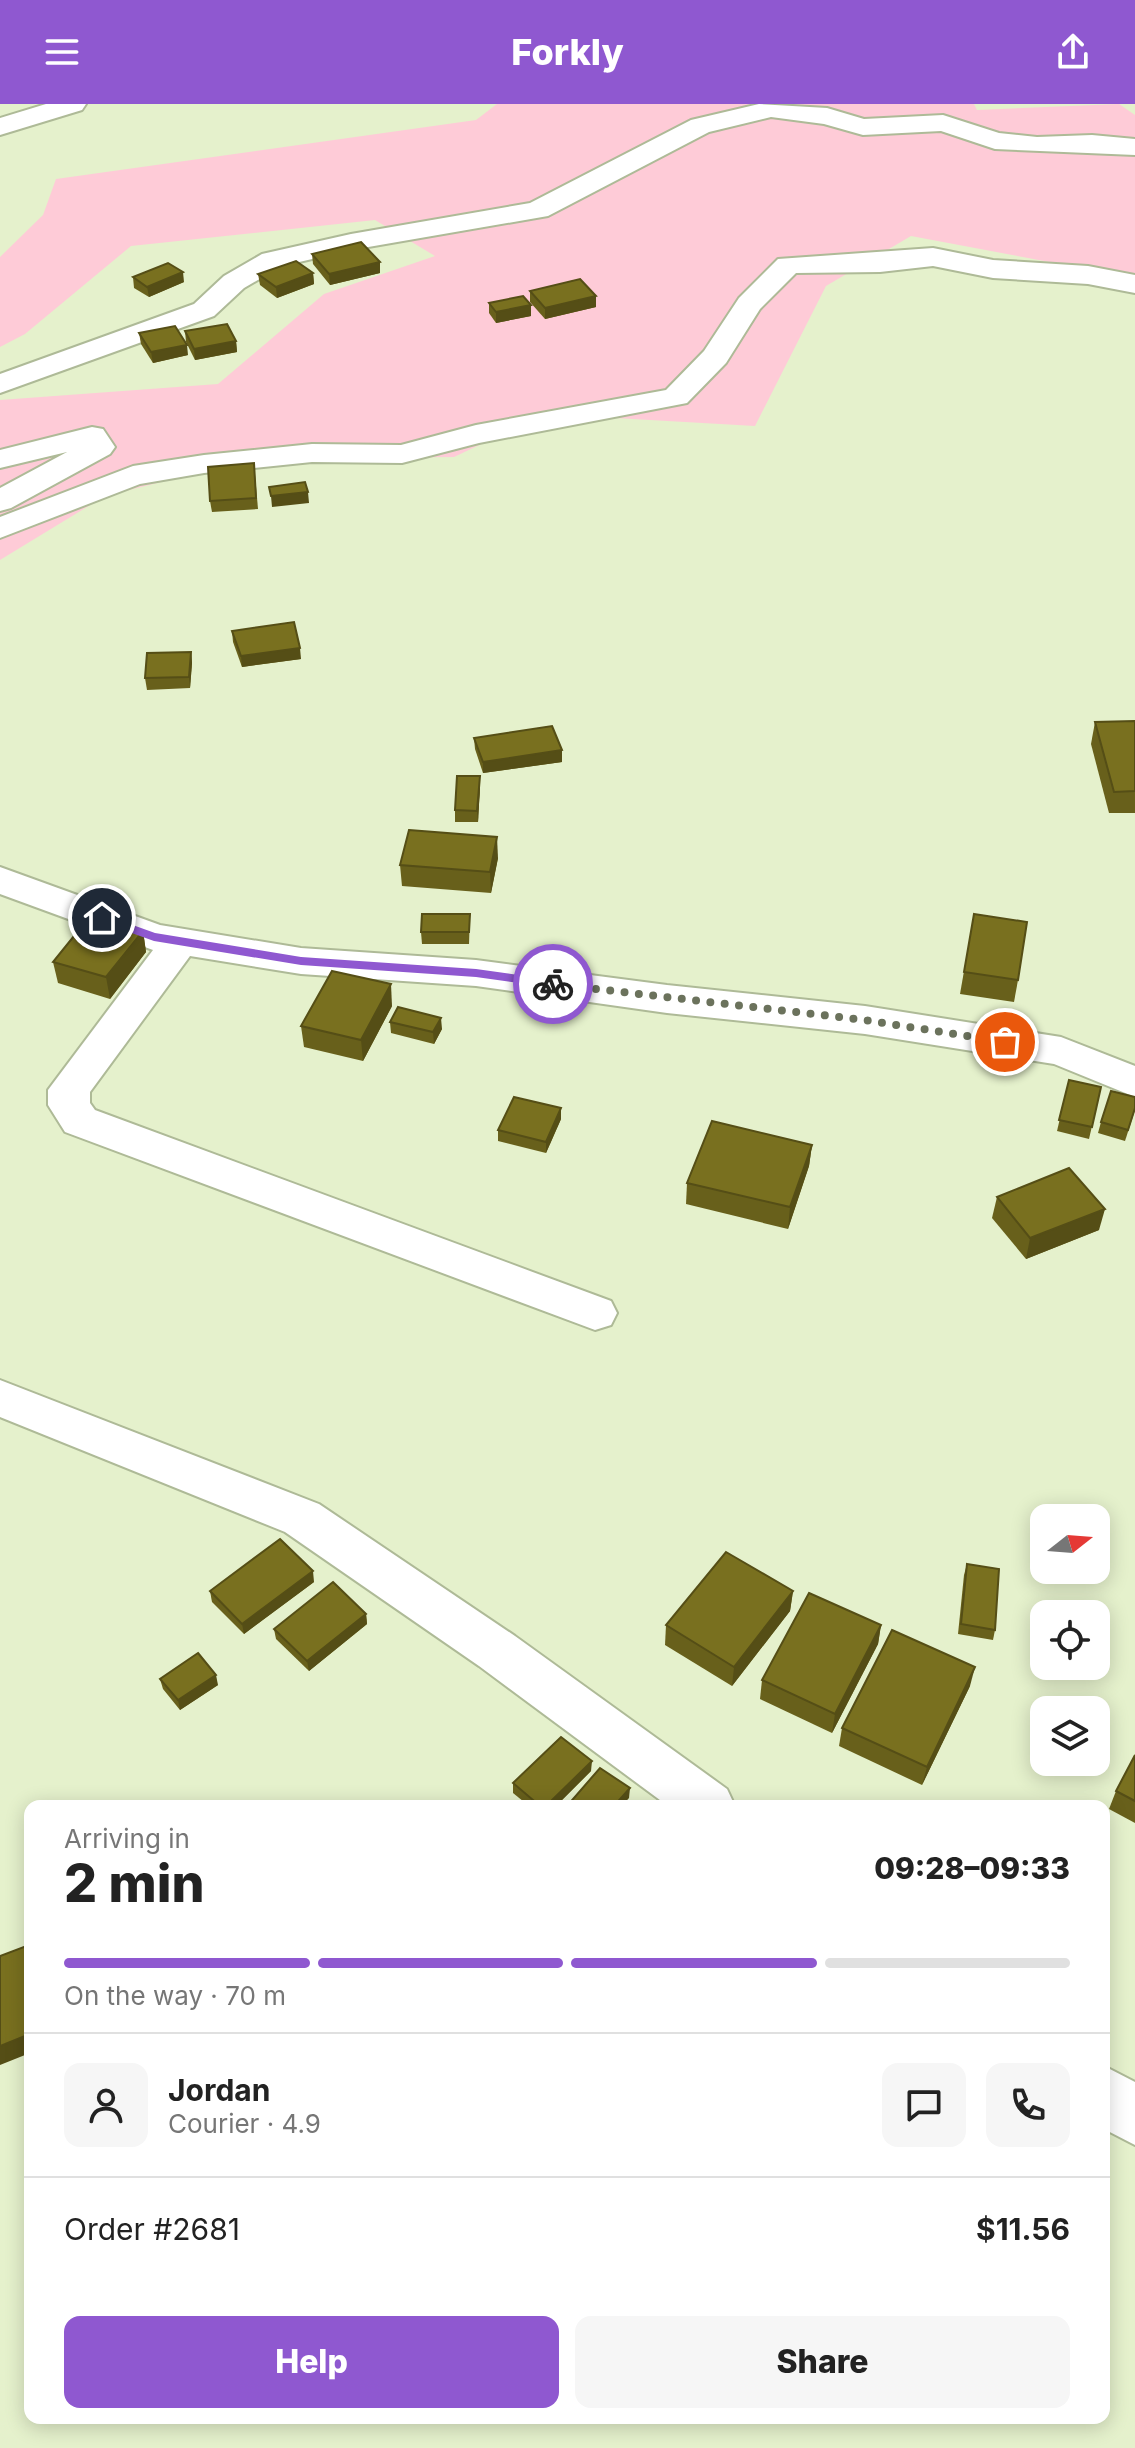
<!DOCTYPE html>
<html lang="en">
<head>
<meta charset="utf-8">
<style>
  body { margin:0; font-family:Inter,sans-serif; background:#f6f6f6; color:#222; height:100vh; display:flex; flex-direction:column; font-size:30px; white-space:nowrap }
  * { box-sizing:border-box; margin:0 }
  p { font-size:26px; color:#767676 }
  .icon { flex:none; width:44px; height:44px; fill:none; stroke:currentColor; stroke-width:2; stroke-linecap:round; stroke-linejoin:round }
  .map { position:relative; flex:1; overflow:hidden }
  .panel { position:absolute; left:24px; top:1696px; width:1086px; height:624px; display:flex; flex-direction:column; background:#fff; border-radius:16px; box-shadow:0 4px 20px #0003 }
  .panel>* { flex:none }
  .needle { width:52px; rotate:73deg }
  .controls { position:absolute; left:1030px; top:1400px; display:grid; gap:16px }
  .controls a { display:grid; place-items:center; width:80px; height:80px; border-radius:16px; background:#fff; box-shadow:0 4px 20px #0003; font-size:40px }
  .pin { position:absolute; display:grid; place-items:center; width:68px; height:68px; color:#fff; margin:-34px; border:4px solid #fff; border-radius:50%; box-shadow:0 2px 8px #0007 }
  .courier { position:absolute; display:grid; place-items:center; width:80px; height:80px; margin:-40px; border:6px solid #8f58d0; border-radius:50%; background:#fff; color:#222; box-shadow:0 2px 10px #0007 }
  .overview em { font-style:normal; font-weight:800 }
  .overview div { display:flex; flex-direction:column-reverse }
  .overview { display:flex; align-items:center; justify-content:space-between; height:136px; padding:0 40px }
  h1 { font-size:52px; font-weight:800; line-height:60px }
  .bar { display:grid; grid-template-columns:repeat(4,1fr); gap:12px 8px; align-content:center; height:96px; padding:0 40px }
  .bar i { height:10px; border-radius:6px; background:#e0e0e0 }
  .bar .on { background:#8f58d0 }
  .bar p { grid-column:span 4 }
  .line { display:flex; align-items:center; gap:20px; padding:0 40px; border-top:2px solid #e0e0e0 }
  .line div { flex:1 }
  .round { display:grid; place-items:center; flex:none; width:84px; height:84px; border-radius:16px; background:#f6f6f6 }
  .primary-button { display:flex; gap:16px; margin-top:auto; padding:16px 40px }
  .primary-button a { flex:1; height:92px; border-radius:16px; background:#8f58d0; color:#fff; font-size:32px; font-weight:800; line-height:92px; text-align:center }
  .primary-button a+a { background:#f6f6f6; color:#222 }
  header { display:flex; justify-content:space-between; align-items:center; height:104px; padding:0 40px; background:#8f58d0; color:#fff; font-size:36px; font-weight:800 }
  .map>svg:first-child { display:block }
  .green { fill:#fecbd7 }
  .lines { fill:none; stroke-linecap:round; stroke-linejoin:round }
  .minor-casing { stroke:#aeba97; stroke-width:4 }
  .minor { fill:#fff; fill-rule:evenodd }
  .wall { fill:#68601b }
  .shaded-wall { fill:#554e16 }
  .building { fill:#79701f; stroke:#554e16; stroke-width:2 }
  .route { fill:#8f58d0 }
  .done { stroke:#6b725c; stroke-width:8; stroke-dasharray:0 14.4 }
</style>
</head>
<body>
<header><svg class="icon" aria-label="menu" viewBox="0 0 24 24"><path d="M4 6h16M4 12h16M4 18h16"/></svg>Forkly<svg class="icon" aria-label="share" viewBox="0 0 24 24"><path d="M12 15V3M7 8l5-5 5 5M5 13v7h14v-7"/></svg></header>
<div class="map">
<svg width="1135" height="2344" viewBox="0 0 1135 2344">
  <rect width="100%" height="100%" fill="#e5f1cc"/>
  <!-- green -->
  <polygon class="green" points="497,0 974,0 977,6 1119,0 1135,11 1135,174 911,132 826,182 755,322 545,310 454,353 253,355 105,392 0,456 0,296 218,280 324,190 435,152 375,116 131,142 25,230 0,243 0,153 43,111 56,75 476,16"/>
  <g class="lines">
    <!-- minor casing -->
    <g class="minor-casing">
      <g id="minor">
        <polygon points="46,0 86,0 82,6 0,31 0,14"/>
        <polygon points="759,0 827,4 864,15 943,11 999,29 1037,33 1092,31 1135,35 1135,51 995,45 941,27 863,31 824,20 771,13 709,28 548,112 351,146 282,162 244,184 214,212 0,289 0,270 194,200 224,172 262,150 351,130 530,99 691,16"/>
        <polygon points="933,144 993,156 1088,162 1135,171 1135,189 1088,180 993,174 933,162 880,168 796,169 760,205 726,259 687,299 479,339 402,359 312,358 204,369 140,380 0,434 0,413 133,362 204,351 312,340 401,341 476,321 666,286 704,247 739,194 778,155"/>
        <polygon points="92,323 103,325 115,343 110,350 11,404 0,407 0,384 67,348 0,364 0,346"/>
        <polygon points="0,763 160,821 301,844 476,856 667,881 865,902 1061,933 1135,962 1135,993 1054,960 865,930 667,909 476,882 301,870 190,852 90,988 90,999 95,1006 611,1197 617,1209 611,1221 595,1226 65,1028 48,1001 48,986 153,846 0,790"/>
        <polygon points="0,1276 319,1400 515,1532 727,1685 735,1702 668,1702 479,1562 285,1428 0,1313"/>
        <polygon points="1104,1962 1135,1978 1135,2041 1104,2025"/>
      </g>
    </g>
    <!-- minor -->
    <use href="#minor" class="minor"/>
  </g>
  <!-- wall -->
  <g class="wall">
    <polygon points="312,150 380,158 380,169 330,181 313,160"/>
    <polygon points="313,169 314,180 277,194 260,181 258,170"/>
    <polygon points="133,173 184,178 149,193 134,184"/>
    <polygon points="530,187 596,192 596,203 545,215 530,198"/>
    <polygon points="489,199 531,212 496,219 489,209"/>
    <polygon points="185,227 236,237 237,248 195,256 186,238"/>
    <polygon points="139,229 188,251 153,259 141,240"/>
    <polygon points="254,359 258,405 212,408 210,397"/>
    <polygon points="232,527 301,555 242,563 233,538"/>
    <polygon points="191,548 192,559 190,584 147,586 145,574"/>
    <polygon points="1135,617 1135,709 1109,709 1091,640 1095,618"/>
    <polygon points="474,634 562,658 483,669 475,645"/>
    <polygon points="480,683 478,718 455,718 455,706"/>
    <polygon points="498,754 491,789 402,782 400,761"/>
    <polygon points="470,810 469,840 422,840 421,828"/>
    <polygon points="974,810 1018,876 1014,898 960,890"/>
    <polygon points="143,827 146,848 110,895 58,879 53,858"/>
    <polygon points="392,902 363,957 304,943 301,922"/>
    <polygon points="390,918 442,925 434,940 391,929"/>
    <polygon points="1069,976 1101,983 1089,1035 1057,1027"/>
    <polygon points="1135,1006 1125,1037 1098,1029 1101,1018"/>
    <polygon points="561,1015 546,1049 498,1037 498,1026"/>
    <polygon points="812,1041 809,1062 788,1125 686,1100 687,1079"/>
    <polygon points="997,1093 1099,1126 1026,1155 992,1114"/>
    <polygon points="967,1460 995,1526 993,1536 958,1530 964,1471"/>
    <polygon points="314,1478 244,1530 212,1498 210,1487"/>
    <polygon points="793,1487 790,1507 732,1582 665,1541 666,1521"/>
    <polygon points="366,1510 367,1520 309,1567 276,1535 274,1525"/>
    <polygon points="881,1521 878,1540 832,1629 760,1595 762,1576"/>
    <polygon points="160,1575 218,1581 180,1606 163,1585"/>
    <polygon points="970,1582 922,1681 839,1642 842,1624"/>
    <polygon points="1135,1651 1135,1719 1109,1705 1116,1687"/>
    <polygon points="591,1667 556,1702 529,1702 513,1689 513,1679"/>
  </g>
  <!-- shaded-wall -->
  <g class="shaded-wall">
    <polygon points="380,158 380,169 330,181 329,170"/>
    <polygon points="183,168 184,178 149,193 147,183"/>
    <polygon points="313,169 314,180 277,194 276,183"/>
    <polygon points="596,192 596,203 545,215 545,204"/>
    <polygon points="531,201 531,212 496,219 496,208"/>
    <polygon points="236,237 237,248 195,256 194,245"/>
    <polygon points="187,241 188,251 153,259 151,248"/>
    <polygon points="308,388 309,399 272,403 271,392"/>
    <polygon points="300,544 301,555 242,563 241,552"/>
    <polygon points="191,548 192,559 190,584 189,573"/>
    <polygon points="562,646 562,658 483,669 483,658"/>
    <polygon points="480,672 480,683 478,718 477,707"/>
    <polygon points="497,733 498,754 491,789 490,768"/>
    <polygon points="143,827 146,848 110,895 106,873"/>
    <polygon points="391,880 392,902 363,957 361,936"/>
    <polygon points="441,914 442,925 434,940 433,928"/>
    <polygon points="561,1004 561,1015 546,1049 546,1038"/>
    <polygon points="812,1041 809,1062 788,1125 790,1103"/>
    <polygon points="1105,1105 1099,1126 1026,1155 1030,1134"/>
    <polygon points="313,1467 314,1478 244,1530 242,1520"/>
    <polygon points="793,1487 790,1507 732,1582 734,1563"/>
    <polygon points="366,1510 367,1520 309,1567 307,1557"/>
    <polygon points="881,1521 878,1540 832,1629 835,1610"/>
    <polygon points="975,1563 970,1582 922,1681 927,1663"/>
    <polygon points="216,1571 218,1581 180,1606 178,1596"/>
    <polygon points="592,1657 591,1667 556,1702 546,1702"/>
    <polygon points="630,1684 629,1694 622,1702 614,1702"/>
    <polygon points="30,1930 30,1949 0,1961 0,1942"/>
  </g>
  <!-- building -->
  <g class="building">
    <polygon points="361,138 380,158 329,170 312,150"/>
    <polygon points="296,157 313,169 276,183 258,170"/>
    <polygon points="168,159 183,168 147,183 133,173"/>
    <polygon points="580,175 596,192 545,204 530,187"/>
    <polygon points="523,192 531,201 496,208 489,199"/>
    <polygon points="227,220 236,237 194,245 185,227"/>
    <polygon points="175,222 187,241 151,248 139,229"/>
    <polygon points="254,359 256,394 210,397 208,363"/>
    <polygon points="305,378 308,388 271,392 269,383"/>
    <polygon points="294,518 300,544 241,552 232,527"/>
    <polygon points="191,548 189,573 145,574 147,549"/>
    <polygon points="1135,617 1135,687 1114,688 1095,618"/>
    <polygon points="552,622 562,646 483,658 474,634"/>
    <polygon points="457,672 480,672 477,707 455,706"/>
    <polygon points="409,726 497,733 490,768 400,761"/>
    <polygon points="422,810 470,810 469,828 421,828"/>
    <polygon points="974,810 1027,818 1018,876 964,868"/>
    <polygon points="91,811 143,827 106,873 53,858"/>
    <polygon points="332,867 391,880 361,936 301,922"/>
    <polygon points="398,903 441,914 433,928 390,918"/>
    <polygon points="1069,976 1101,983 1092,1023 1059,1016"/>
    <polygon points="1111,987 1135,993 1135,1004 1128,1026 1101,1018"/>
    <polygon points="514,993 561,1004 546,1038 498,1026"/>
    <polygon points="712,1017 812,1041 790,1103 687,1079"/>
    <polygon points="1069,1064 1105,1105 1030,1134 997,1093"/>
    <polygon points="280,1435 313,1467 242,1520 210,1487"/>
    <polygon points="726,1448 793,1487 734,1563 666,1521"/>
    <polygon points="967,1460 999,1465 995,1526 961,1520"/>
    <polygon points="333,1478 366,1510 307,1557 274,1525"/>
    <polygon points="809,1489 881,1521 835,1610 762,1576"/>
    <polygon points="892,1526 975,1563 927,1663 842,1624"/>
    <polygon points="198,1549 216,1571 178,1596 160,1575"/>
    <polygon points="561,1633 592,1657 546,1702 540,1702 513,1679"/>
    <polygon points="1135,1651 1135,1697 1116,1687"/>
    <polygon points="600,1664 630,1684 614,1702 567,1702"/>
    <polygon points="29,1841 30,1845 30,1930 0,1942 0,1852"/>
  </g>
  <!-- route -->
  <polygon class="route" points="102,810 155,829 301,853 476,865 553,876 559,880 553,884 476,873 301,861 154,837 98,817 98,811"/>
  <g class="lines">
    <!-- done -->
    <polyline class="done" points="553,880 865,916 1005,938"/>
  </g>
</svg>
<div class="controls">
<a><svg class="needle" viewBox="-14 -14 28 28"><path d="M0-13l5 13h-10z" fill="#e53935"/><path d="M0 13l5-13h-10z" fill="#767676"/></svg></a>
<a><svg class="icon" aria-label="locate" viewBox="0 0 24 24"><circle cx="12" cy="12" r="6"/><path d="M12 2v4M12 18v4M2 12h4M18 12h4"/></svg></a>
<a><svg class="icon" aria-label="layers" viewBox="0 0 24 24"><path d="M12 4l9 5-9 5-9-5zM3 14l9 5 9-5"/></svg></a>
</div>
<div class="pin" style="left:1005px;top:938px;background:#ea580c"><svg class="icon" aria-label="bag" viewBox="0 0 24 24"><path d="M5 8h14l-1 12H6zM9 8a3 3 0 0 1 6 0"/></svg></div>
<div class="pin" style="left:102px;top:814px;background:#1f2937"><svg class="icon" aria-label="home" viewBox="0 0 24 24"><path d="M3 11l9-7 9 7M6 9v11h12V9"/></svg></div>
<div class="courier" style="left:553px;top:880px"><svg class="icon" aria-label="bike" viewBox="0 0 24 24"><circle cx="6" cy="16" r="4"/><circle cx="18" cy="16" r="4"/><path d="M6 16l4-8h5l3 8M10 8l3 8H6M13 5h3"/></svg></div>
<section class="panel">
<div class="overview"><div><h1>2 min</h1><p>Arriving in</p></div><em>09:28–09:33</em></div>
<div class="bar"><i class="on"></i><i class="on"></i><i class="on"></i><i></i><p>On the way · 70 m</p></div>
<div class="line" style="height:144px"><a class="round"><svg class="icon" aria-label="person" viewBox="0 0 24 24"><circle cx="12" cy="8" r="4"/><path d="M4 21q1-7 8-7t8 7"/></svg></a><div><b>Jordan</b><p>Courier · 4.9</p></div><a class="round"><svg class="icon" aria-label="chat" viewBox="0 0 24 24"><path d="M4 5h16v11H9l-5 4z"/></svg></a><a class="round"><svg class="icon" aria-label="phone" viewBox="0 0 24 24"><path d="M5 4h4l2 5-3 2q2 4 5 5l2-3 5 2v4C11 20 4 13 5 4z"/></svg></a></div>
<div class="line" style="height:104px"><div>Order #2681</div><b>$11.56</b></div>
<div class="primary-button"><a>Help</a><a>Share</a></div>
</section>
</div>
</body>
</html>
